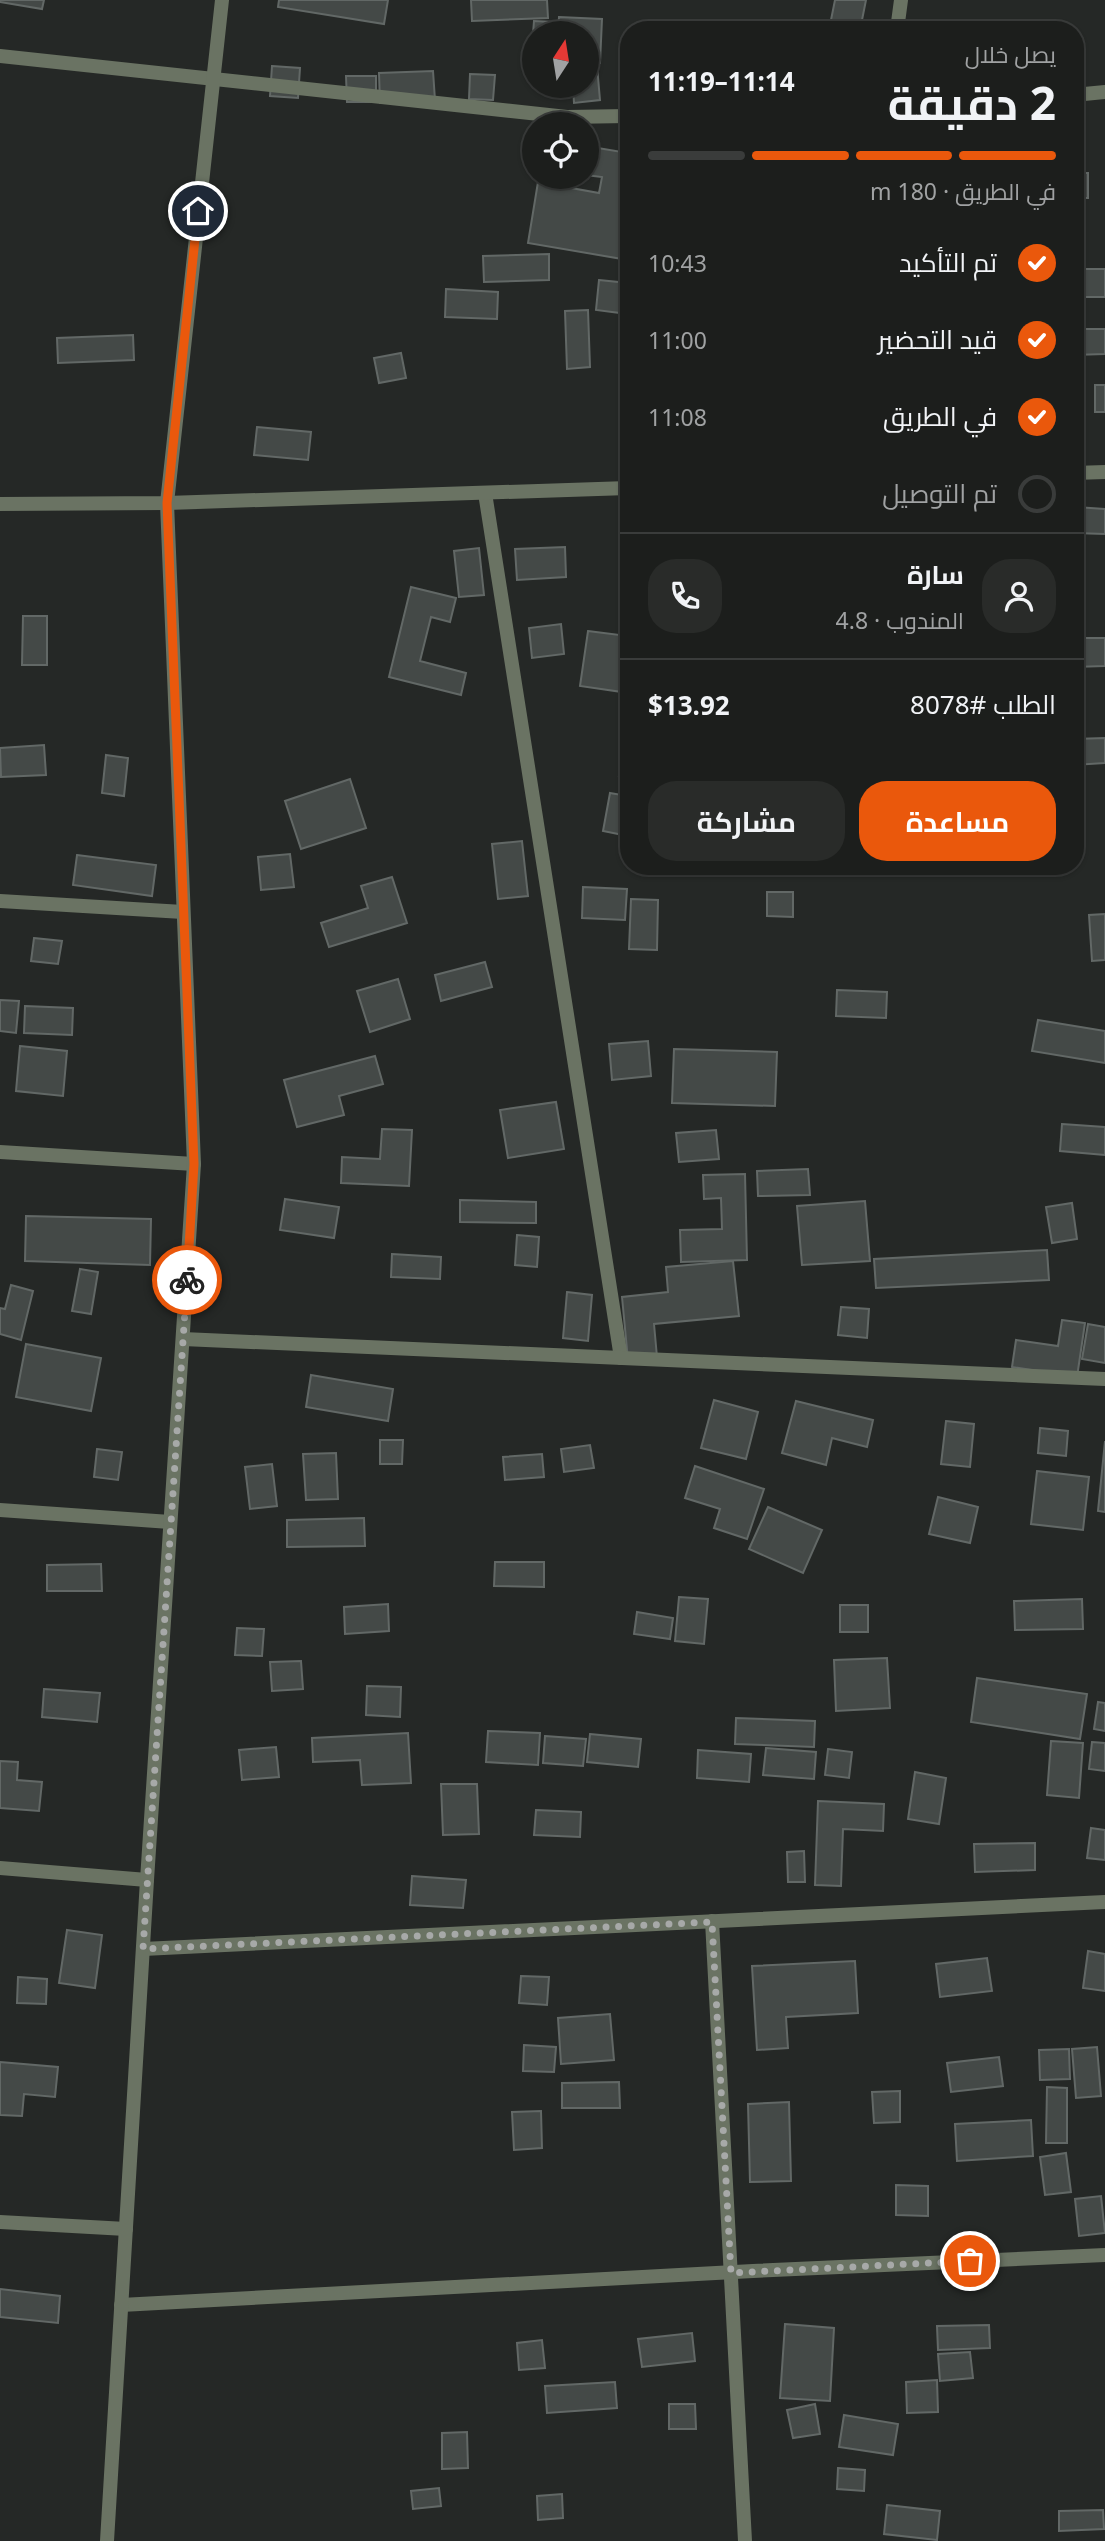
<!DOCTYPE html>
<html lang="ar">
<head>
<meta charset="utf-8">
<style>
  body { margin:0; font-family:"Noto Sans",Cairo,sans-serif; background:#292b29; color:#f1f3f6; direction:rtl; height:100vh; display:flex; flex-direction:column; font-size:26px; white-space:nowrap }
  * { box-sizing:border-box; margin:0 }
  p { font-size:23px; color:#a0a2a3 }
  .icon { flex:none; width:38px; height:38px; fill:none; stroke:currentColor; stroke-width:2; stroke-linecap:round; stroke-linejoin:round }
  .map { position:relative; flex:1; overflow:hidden; direction:ltr }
  .details { position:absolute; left:620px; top:21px; width:464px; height:854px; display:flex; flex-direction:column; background:#1c1e1c; border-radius:28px; box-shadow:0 2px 5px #0004,0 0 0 2px #3a3c3b; direction:rtl }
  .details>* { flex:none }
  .needle { width:46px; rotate:12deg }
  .controls { position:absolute; left:522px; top:21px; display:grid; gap:14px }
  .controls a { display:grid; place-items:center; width:77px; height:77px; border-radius:50%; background:#1c1e1c; box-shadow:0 2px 5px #0004,0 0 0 2px #3a3c3b; font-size:35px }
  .pin { position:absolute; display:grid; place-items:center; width:60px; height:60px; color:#fff; margin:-30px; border:4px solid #fff; border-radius:50%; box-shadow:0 2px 7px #0007 }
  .courier { position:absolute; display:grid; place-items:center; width:70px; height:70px; margin:-35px; border:5px solid #ea580c; border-radius:50%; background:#fff; color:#222; box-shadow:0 2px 9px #0007 }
  .overview em { font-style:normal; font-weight:700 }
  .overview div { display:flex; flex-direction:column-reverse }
  .overview { display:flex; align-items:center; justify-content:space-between; height:119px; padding:0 28px }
  h1 { font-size:46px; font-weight:700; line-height:52px }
  .bar { display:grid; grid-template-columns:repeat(4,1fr); gap:10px 7px; align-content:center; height:84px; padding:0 28px }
  .bar i { height:9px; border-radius:5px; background:#3a3c3b }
  .bar .selected { background:#ea580c }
  .bar p { grid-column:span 4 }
  .line { display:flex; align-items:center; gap:18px; padding:0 28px; border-top:2px solid #3a3c3b }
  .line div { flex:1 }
  .round { display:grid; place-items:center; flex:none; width:74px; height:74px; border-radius:28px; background:#292b29 }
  ol { padding:0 28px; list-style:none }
  li { display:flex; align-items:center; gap:21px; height:77px }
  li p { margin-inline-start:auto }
  li .icon { padding:7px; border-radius:50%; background:#ea580c; color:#fff; stroke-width:4 }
  li:last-child { color:#a0a2a3 }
  li i { width:38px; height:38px; border:4px solid #3a3c3b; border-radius:50% }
  .primary-button { display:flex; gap:14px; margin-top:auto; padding:14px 28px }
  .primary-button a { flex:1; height:80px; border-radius:28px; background:#ea580c; color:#fff; font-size:28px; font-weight:700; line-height:80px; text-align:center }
  .primary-button a+a { background:#292b29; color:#f1f3f6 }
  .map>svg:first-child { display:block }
  .building { fill:#444947; stroke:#626866; stroke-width:2 }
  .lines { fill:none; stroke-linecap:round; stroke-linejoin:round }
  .minor { stroke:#6a7363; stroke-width:14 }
  .tertiary { stroke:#6a7363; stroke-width:14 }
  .done { stroke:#a7a9a8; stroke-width:7; stroke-dasharray:0 12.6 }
  .route { stroke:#ea580c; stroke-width:9 }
</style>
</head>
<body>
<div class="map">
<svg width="1105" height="2541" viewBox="0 0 1105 2541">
  <rect width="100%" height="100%" fill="#252826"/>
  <!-- building -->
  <g class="building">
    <polygon points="0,0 44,0 42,9 0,2"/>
    <polygon points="279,0 388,0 384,24 278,7"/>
    <polygon points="471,0 547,0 548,18 472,21"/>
    <polygon points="835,0 866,0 860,30 830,25"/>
    <polygon points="559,17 602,19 600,63 586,62 586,33 558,33"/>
    <polygon points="534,21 554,22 554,33 534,33 534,59 531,59"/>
    <polygon points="272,66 300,68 298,98 270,96"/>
    <polygon points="597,66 600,100 574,103 573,86 586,86 586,67"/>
    <polygon points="433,71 435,100 380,103 379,73"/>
    <polygon points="470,74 495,75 493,100 469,99"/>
    <polygon points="346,76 376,76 376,102 347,102"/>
    <polygon points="586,146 628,153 628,260 528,243 538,182 599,193 602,177 586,175"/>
    <rect x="1074" y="173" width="14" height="25"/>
    <polygon points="549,254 549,280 484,282 483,256"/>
    <rect x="1081" y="269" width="24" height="28"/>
    <polygon points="599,280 628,283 628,314 596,310"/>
    <polygon points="446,289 498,292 497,319 445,317"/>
    <polygon points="588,310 590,367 567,369 565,311"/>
    <polygon points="1074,329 1105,329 1105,354 1074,355"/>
    <polygon points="133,335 134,360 58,363 57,338"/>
    <polygon points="401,353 406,378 379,383 374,358"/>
    <rect x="1095" y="385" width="10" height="27"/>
    <polygon points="257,427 311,432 308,460 254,455"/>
    <polygon points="1076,507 1105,509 1105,534 1075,533"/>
    <polygon points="565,547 566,577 517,580 515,549"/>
    <polygon points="479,548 484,595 459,597 454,551"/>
    <polygon points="411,587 456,598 450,622 431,617 420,661 466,673 461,695 389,677"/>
    <polygon points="23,616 47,616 47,665 22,665"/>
    <polygon points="561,624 564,654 532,658 529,628"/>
    <polygon points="588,631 628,636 622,692 580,686"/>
    <polygon points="1074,638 1105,638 1105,666 1074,667"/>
    <polygon points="628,725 628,777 619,776"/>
    <polygon points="1105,738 1105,763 1074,765 1074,739"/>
    <polygon points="44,745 46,775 1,777 0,748"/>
    <polygon points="106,755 128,758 124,796 102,793"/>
    <polygon points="350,779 366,828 301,849 285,801"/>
    <polygon points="610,793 628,796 628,836 603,831"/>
    <polygon points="522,841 528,896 498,899 492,844"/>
    <polygon points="290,854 294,887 261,890 258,857"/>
    <polygon points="77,855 156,865 152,896 73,885"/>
    <polygon points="392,877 407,923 329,947 321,923 368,908 361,886"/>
    <polygon points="583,887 627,889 625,920 582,918"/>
    <polygon points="767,892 793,892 793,917 767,916"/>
    <polygon points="631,899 658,900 657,950 629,949"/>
    <polygon points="1105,914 1105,960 1092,961 1089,915"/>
    <polygon points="34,938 62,941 58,964 31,961"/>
    <polygon points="485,962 492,987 441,1001 435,975"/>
    <polygon points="398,979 410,1019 370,1032 357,991"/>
    <polygon points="837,990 887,992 886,1018 836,1016"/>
    <polygon points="0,1000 19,1001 16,1033 0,1031"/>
    <polygon points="25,1006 73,1008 72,1035 24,1033"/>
    <polygon points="1038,1020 1105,1031 1105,1063 1032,1051"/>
    <polygon points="648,1041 651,1076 612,1080 609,1044"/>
    <polygon points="20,1046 67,1051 63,1096 16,1091"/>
    <polygon points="674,1049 777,1052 775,1106 672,1103"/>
    <polygon points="375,1056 383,1084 339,1096 344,1115 297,1127 284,1080"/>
    <polygon points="556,1102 564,1149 508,1158 500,1110"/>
    <polygon points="1062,1124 1105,1127 1105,1155 1060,1151"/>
    <polygon points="382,1129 412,1130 409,1186 341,1183 342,1157 380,1159"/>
    <polygon points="716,1130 719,1159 679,1162 676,1133"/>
    <polygon points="808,1169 810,1195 758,1196 757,1171"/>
    <polygon points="745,1174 747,1260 681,1262 680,1230 722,1229 721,1198 704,1199 703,1175"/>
    <polygon points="285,1199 339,1207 334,1238 280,1230"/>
    <polygon points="460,1200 536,1202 536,1223 460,1222"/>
    <polygon points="865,1201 870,1261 802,1265 797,1206"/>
    <polygon points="1072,1203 1077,1239 1052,1243 1046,1207"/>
    <polygon points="26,1216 151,1219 150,1265 25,1261"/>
    <polygon points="517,1235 539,1237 537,1267 515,1265"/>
    <polygon points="1047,1250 1049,1280 876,1288 874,1259"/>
    <polygon points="392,1254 441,1257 440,1279 391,1277"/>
    <polygon points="733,1261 739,1316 654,1324 657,1357 628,1360 622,1297 668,1292 666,1267"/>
    <polygon points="80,1269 98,1272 91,1314 72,1311"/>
    <polygon points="11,1285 33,1291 21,1340 0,1334 0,1308 5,1309"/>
    <polygon points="567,1292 592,1295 588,1341 563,1338"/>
    <polygon points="841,1307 869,1309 867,1338 838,1335"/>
    <polygon points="1062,1320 1085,1323 1077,1377 1012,1367 1016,1340 1058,1346"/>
    <polygon points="1088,1324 1105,1327 1105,1363 1082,1359"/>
    <polygon points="26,1344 101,1358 91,1411 16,1397"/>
    <polygon points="311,1375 393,1389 388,1421 306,1407"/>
    <polygon points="714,1400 758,1412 746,1459 701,1448"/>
    <polygon points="796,1401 873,1420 867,1447 832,1438 826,1465 782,1453"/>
    <polygon points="946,1421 974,1424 970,1467 941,1464"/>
    <polygon points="1040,1428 1068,1431 1066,1456 1038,1453"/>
    <polygon points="380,1440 403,1440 402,1464 380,1464"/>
    <polygon points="1105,1441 1105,1512 1098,1511"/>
    <polygon points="590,1445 594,1468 564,1472 561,1449"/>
    <polygon points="97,1449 122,1452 118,1480 94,1477"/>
    <polygon points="336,1453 338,1499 306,1500 303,1454"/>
    <polygon points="542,1454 544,1477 505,1480 503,1457"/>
    <polygon points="272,1464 277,1506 250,1509 245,1467"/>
    <polygon points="695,1466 764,1489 747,1539 714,1528 720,1509 685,1498"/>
    <polygon points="1037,1471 1089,1477 1083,1530 1031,1524"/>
    <polygon points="938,1497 978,1507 970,1543 929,1534"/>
    <polygon points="768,1507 822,1530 803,1573 749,1549"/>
    <polygon points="364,1518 365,1546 287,1547 287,1520"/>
    <polygon points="495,1562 544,1562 544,1587 494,1586"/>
    <polygon points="101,1564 102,1591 47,1591 47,1565"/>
    <polygon points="679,1597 708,1599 704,1644 675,1641"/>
    <polygon points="1082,1599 1083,1629 1015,1630 1014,1601"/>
    <polygon points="388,1604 389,1631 345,1634 344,1607"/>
    <rect x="840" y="1605" width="28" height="27"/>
    <polygon points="637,1612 673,1618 670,1639 634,1634"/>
    <polygon points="237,1628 264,1629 262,1656 235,1655"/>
    <polygon points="887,1658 890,1708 836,1711 834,1660"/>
    <polygon points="301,1661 303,1689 272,1691 270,1662"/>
    <polygon points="977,1678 1087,1694 1080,1739 971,1722"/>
    <polygon points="367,1686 401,1687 400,1717 366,1715"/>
    <polygon points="44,1689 100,1693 97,1722 42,1717"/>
    <polygon points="1098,1702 1105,1703 1105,1731 1094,1729"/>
    <polygon points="736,1718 815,1721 814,1747 735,1744"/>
    <polygon points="488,1731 540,1733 538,1765 486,1762"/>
    <polygon points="408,1733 411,1783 362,1785 360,1760 313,1762 312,1738"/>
    <polygon points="590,1734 641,1739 638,1767 587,1762"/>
    <polygon points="545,1736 586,1739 583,1766 543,1763"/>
    <polygon points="1051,1741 1083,1743 1079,1798 1047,1795"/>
    <polygon points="1092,1742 1105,1743 1105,1771 1089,1769"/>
    <polygon points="276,1747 279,1777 242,1780 239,1750"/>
    <polygon points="766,1748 816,1752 814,1779 763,1775"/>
    <polygon points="828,1749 852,1752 849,1778 825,1775"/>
    <polygon points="698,1750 751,1754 749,1782 697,1778"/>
    <polygon points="0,1761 18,1762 17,1780 42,1782 39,1811 0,1808"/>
    <polygon points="915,1772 946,1778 939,1824 908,1819"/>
    <polygon points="441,1784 477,1784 479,1834 443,1835"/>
    <polygon points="818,1801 884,1804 883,1831 843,1829 841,1886 815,1885"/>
    <polygon points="536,1810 581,1812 580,1837 534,1835"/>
    <polygon points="1091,1828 1105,1830 1105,1860 1087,1858"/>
    <polygon points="1035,1843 1035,1870 975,1872 974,1844"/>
    <polygon points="804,1851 805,1882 788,1882 787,1852"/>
    <polygon points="412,1876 466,1880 463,1908 410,1905"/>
    <polygon points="67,1930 102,1935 95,1988 59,1983"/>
    <polygon points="1088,1951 1105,1954 1105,1991 1083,1988"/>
    <polygon points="987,1958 992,1991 940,1997 936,1964"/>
    <polygon points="855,1961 858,2013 786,2017 788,2048 757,2050 752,1966"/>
    <polygon points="521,1976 549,1977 547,2005 519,2003"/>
    <polygon points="18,1977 47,1979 46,2004 17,2003"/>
    <polygon points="610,2014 614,2060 561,2064 558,2018"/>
    <polygon points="524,2045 556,2047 554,2072 523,2071"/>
    <polygon points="1097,2047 1101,2096 1076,2098 1072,2049"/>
    <polygon points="1069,2049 1070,2079 1040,2080 1039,2050"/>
    <polygon points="999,2057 1003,2086 951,2092 947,2063"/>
    <polygon points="0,2062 58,2067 55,2097 24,2094 22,2116 0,2115"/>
    <polygon points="619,2082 620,2108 562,2108 562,2083"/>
    <polygon points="1047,2087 1067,2088 1067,2143 1046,2143"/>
    <polygon points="900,2091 900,2122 874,2123 872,2092"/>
    <polygon points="789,2102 791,2181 750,2182 748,2104"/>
    <polygon points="541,2111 542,2148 514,2150 512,2112"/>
    <polygon points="1031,2120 1033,2156 957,2161 955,2124"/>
    <polygon points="1066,2153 1071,2192 1045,2195 1040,2157"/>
    <polygon points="896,2185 928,2186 928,2216 896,2215"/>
    <polygon points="1101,2196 1105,2233 1079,2236 1075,2199"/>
    <polygon points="0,2289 60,2296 58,2323 0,2317"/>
    <polygon points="785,2324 834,2328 830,2401 780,2398"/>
    <polygon points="989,2325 990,2348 938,2350 937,2326"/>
    <polygon points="692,2333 695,2361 642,2367 638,2339"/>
    <polygon points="542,2340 545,2368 519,2370 517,2343"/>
    <polygon points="970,2352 973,2378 940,2381 938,2354"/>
    <polygon points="937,2380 938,2412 907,2413 906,2382"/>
    <polygon points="615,2382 617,2408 547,2413 545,2386"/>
    <polygon points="669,2404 695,2404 696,2429 669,2429"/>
    <polygon points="815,2404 820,2434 793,2438 787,2410"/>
    <polygon points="844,2415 898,2424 893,2455 839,2447"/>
    <polygon points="467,2432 468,2468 442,2469 442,2433"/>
    <polygon points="838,2468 865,2470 864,2491 837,2489"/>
    <polygon points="439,2488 441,2506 413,2509 411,2491"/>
    <polygon points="562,2494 563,2518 538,2520 537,2496"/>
    <polygon points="887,2505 940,2511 937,2540 884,2534"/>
    <polygon points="1103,2510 1104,2529 1059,2531 1059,2511"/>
  </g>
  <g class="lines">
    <!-- minor -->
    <g class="minor">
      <polyline points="897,30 901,0"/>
      <polyline points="0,56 567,117 628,116"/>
      <polyline points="1074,95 1105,92"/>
      <polyline points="1074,473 1105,472"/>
      <polyline points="485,493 621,1358"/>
      <polyline points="0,504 167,503 628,488"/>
      <polyline points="0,901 183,912"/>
      <polyline points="0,1152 194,1164"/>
      <polyline points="183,1339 1105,1379"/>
      <polyline points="0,1510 170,1522"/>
      <polyline points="0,1868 147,1880"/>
      <polyline points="712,1921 745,2541"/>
      <polyline points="143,1949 1105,1902"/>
      <polyline points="0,2222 126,2229"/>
      <polyline points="121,2305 753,2271 1105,2255"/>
    </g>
    <!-- tertiary -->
    <polyline class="tertiary" points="107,2541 147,1880 194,1164 167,503 222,0"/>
  </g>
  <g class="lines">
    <!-- done -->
    <polyline class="done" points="187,1280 143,1949 712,1922 731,2273 970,2261"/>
    <!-- route -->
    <polyline class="route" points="187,1280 194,1164 167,503 198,211"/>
  </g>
</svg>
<div class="controls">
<a><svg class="needle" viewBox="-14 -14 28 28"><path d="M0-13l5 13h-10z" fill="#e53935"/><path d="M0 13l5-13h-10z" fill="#a0a2a3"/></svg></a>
<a><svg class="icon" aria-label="locate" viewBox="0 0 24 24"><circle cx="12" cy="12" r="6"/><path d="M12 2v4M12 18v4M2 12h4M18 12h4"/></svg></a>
</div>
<div class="pin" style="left:970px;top:2261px;background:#ea580c"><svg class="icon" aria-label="bag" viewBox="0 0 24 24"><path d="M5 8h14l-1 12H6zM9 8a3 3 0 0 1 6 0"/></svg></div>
<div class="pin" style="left:198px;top:211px;background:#1f2937"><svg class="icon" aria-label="home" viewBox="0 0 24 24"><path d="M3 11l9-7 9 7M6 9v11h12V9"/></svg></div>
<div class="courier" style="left:187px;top:1280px"><svg class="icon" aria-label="bike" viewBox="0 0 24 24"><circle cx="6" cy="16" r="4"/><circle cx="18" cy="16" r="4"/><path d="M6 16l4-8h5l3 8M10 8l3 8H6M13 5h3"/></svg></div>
<section class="details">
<div class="overview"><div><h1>2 دقيقة</h1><p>يصل خلال</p></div><em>11:14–11:19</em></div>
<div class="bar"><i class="selected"></i><i class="selected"></i><i class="selected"></i><i></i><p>في الطريق · 180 m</p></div>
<ol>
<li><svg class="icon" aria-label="check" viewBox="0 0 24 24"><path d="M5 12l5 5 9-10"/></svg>تم التأكيد<p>10:43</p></li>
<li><svg class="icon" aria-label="check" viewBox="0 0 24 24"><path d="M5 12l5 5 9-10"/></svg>قيد التحضير<p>11:00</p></li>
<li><svg class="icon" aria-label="check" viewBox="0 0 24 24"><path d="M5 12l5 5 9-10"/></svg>في الطريق<p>11:08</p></li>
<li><i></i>تم التوصيل</li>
</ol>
<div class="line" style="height:126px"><a class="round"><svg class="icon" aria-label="person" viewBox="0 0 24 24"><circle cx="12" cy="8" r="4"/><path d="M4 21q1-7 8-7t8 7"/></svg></a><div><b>سارة</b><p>المندوب · 4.8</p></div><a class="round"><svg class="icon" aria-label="phone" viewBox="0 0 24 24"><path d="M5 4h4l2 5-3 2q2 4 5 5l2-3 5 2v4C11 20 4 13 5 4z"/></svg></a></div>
<div class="line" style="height:91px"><div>الطلب #8078</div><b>$13.92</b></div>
<div class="primary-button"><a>مساعدة</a><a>مشاركة</a></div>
</section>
</div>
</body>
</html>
